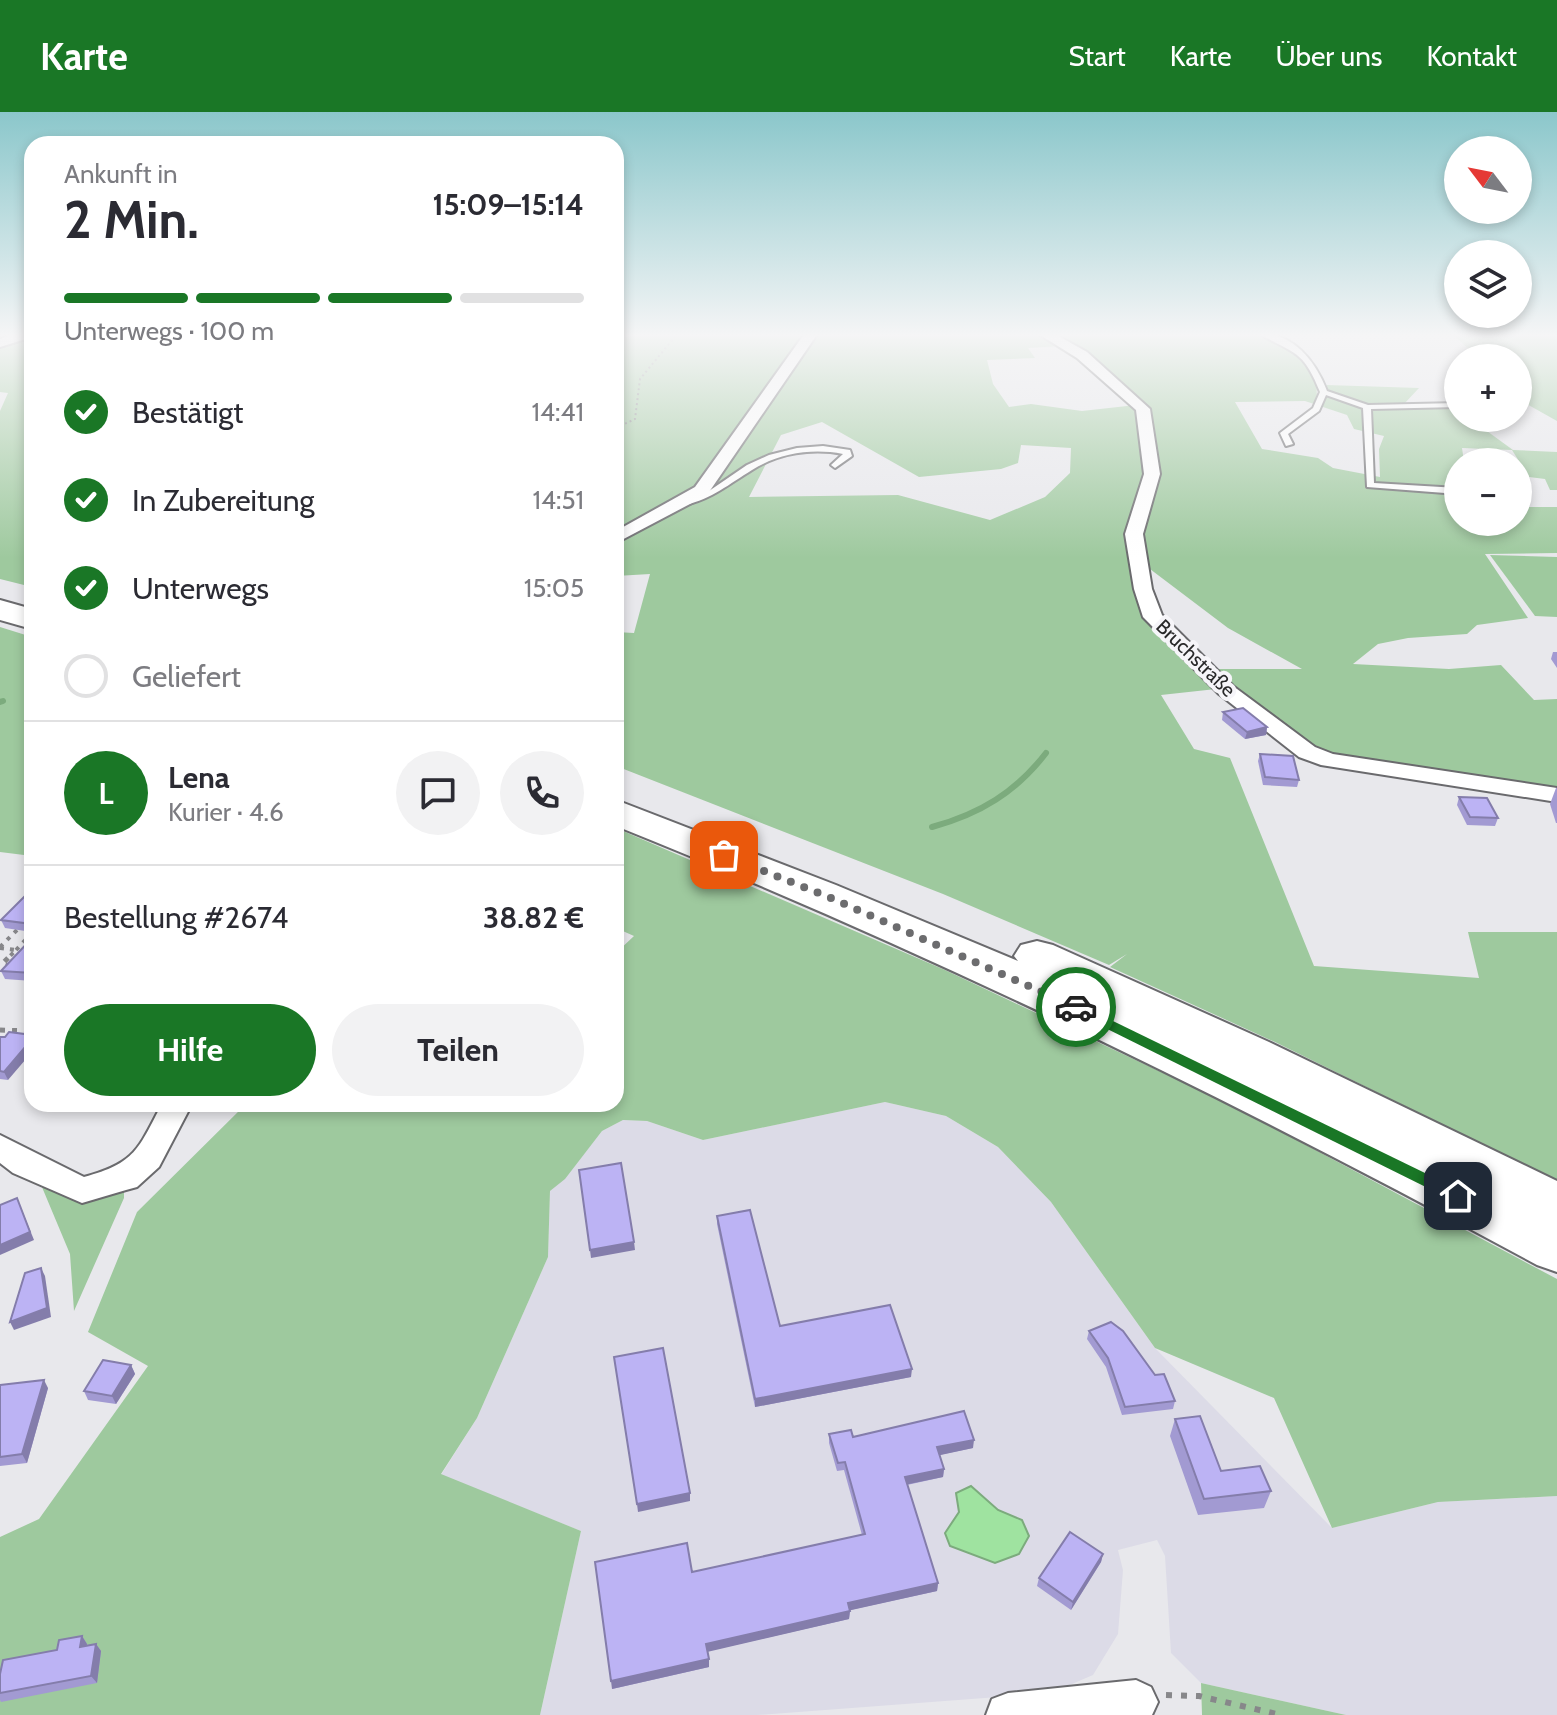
<!DOCTYPE html>
<html lang="de">
<head>
<meta charset="utf-8">
<style>
  body { margin:0; font-family:Cabin,sans-serif; background:#f2f2f3; color:#2b2b33; height:100vh; display:flex; flex-direction:column; font-size:30px; white-space:nowrap }
  * { box-sizing:border-box; margin:0 }
  p { font-size:26px; color:#7c7c81 }
  .icon { flex:none; width:44px; height:44px; fill:none; stroke:currentColor; stroke-width:2; stroke-linecap:round; stroke-linejoin:round }
  .map { position:relative; flex:1; overflow:hidden }
  .side { position:absolute; left:24px; top:24px; width:600px; height:976px; display:flex; flex-direction:column; background:#fff; border-radius:24px; box-shadow:0 4px 12px #0003 }
  .side>* { flex:none }
  .needle { width:52px; rotate:302deg }
  .fabs { position:absolute; left:1444px; top:24px; display:grid; gap:16px }
  .fabs a { display:grid; place-items:center; width:88px; height:88px; border-radius:50%; background:#fff; box-shadow:0 4px 12px #0003; font-size:40px }
  .pin { position:absolute; display:grid; place-items:center; width:68px; height:68px; color:#fff; margin:-34px; border-radius:16px; box-shadow:0 4px 12px #0006 }
  .courier { position:absolute; display:grid; place-items:center; width:80px; height:80px; margin:-40px; border:6px solid #1a7726; border-radius:50%; background:#fff; color:#222; box-shadow:0 2px 10px #0007 }
  .headline em { font-style:normal; font-weight:800 }
  .headline div { display:flex; flex-direction:column-reverse }
  .headline { display:flex; align-items:center; justify-content:space-between; height:136px; padding:0 40px }
  h1 { font-size:52px; font-weight:800; line-height:60px }
  .bar { display:grid; grid-template-columns:repeat(4,1fr); gap:12px 8px; align-content:center; height:96px; padding:0 40px }
  .bar i { height:10px; border-radius:6px; background:#e1e1e2 }
  .bar .selected { background:#1a7726 }
  .bar p { grid-column:span 4 }
  .line { display:flex; align-items:center; gap:20px; padding:0 40px; border-top:2px solid #e1e1e2 }
  .line div { flex:1 }
  .round { display:grid; place-items:center; flex:none; width:84px; height:84px; border-radius:42px; background:#f2f2f3 }
  ol { padding:0 40px; list-style:none }
  li { display:flex; align-items:center; gap:24px; height:88px }
  li p { margin-inline-start:auto }
  li .icon { padding:8px; border-radius:50%; background:#1a7726; color:#fff; stroke-width:4 }
  li:last-child { color:#7c7c81 }
  li i { width:44px; height:44px; border:4px solid #e1e1e2; border-radius:50% }
  .cta { display:flex; gap:16px; margin-top:auto; padding:16px 40px }
  .cta a { flex:1; height:92px; border-radius:48px; background:#1a7726; color:#fff; font-size:32px; font-weight:800; line-height:92px; text-align:center }
  .cta a+a { background:#f2f2f3; color:#2b2b33 }
  header { display:flex; align-items:center; gap:48px; box-sizing:border-box; height:112px; padding:0 40px; background:#1a7726; color:#fff }
  header strong { font-size:38px }
  nav { display:flex; gap:44px; margin-inline-start:auto; font-size:28px }
  .map>svg:first-child { display:block }
  .built { fill:#dcdbe7 }
  .green { fill:#9ec99e; fill-rule:evenodd }
  .water { fill:#9fe3a0; stroke:#7cab7d; stroke-width:2 }
  .lines { fill:none; stroke-linecap:round; stroke-linejoin:round }
  .stream { stroke:#7cab7d; stroke-width:6 }
  .service-casing { stroke:#6a6a6d; stroke-width:4 }
  .minor-casing { stroke:#6a6a6d; stroke-width:4 }
  .motorway-casing { stroke:#6a6a6d; stroke-width:4 }
  .path-far3 { stroke:#87878a; stroke-width:2; stroke-dasharray:2 3; stroke-linecap:butt }
  .path-far2 { stroke:#87878a; stroke-width:4; stroke-dasharray:4 6; stroke-linecap:butt }
  .path-far1 { stroke:#87878a; stroke-width:5; stroke-dasharray:5 7; stroke-linecap:butt }
  .path { stroke:#87878a; stroke-width:6; stroke-dasharray:6 9; stroke-linecap:butt }
  .service { fill:#fff; fill-rule:evenodd }
  .minor { fill:#fff; fill-rule:evenodd }
  .motorway { fill:#fff; fill-rule:evenodd }
  .wall { fill:#a29ad2 }
  .shaded-wall { fill:#847dab }
  .building { fill:#bcb3f4; stroke:#847dab; stroke-width:2 }
  .route { fill:#1a7726 }
  .done { stroke:#6c6c6e; stroke-width:8; stroke-dasharray:0 14.4 }
  .labels { text-anchor:middle; dominant-baseline:central; stroke-width:8; stroke-linejoin:round; paint-order:stroke }
  .far-street-label { font-size:20px; fill:#29292a; stroke:#f6f5f9 }
</style>
</head>
<body>
<header>
<strong>Karte</strong>
<nav><a>Start</a><a>Karte</a><a>Über uns</a><a>Kontakt</a></nav>
</header>
<div class="map">
<svg width="1557" height="1603" viewBox="0 0 1557 1603">
  <rect width="100%" height="100%" fill="#e8e8ec"/>
  <!-- built -->
  <polygon class="built" points="885,990 946,1004 998,1035 1051,1090 1155,1236 1332,1416 1438,1390 1557,1384 1557,1603 1346,1603 1201,1571 1171,1541 1165,1444 1157,1428 1118,1438 1123,1458 1118,1522 1093,1563 1051,1581 757,1603 540,1603 581,1419 441,1363 477,1306 548,1145 550,1079 565,1066 602,1019 623,1008 647,1009 703,1028"/>
  <!-- green -->
  <g class="green">
    <path d="M667,221H1035L1062,234L1028,236L1035,246L987,248L993,272L1009,295L1031,292L1082,299L1136,293L1149,367L1128,430L1143,501L1216,577L1161,583L1194,637L1230,646L1314,854L1479,866L1468,820H1557V1069L1275,930L1110,855L1127,842L1109,853L943,782L616,654V520L634,521L650,462L616,464V226ZM822,310L919,365L1001,357L1018,351L1021,333L1071,336L1070,361L1045,385L990,408L898,383L749,385L781,323Z"/>
    <path d="M1051,221H1256L1307,245L1316,255L1317,289L1325,288L1327,273L1419,276L1404,292L1458,294V306H1469L1513,338L1557,340V378H1550L1545,367L1529,365L1512,338L1462,336L1464,350H1458V410H1518V395H1557V441L1485,442L1528,506L1477,513L1467,522L1408,526L1378,532L1353,552L1449,557L1501,553L1534,588L1557,587V677L1318,641L1210,557H1302L1228,516L1146,454L1140,425L1157,362L1147,296L1087,243ZM1305,289L1347,303L1354,317L1384,324L1379,337L1380,365L1333,356L1318,346L1262,337L1235,290Z"/>
    <polygon points="1451,221 1557,221 1557,309 1518,287 1518,246 1479,246"/>
    <polygon points="32,223 32,475 0,467 0,299 8,281 0,280 0,233"/>
    <polygon points="1490,443 1557,445 1557,505 1535,504"/>
    <polygon points="0,515 32,525 32,744 0,740"/>
    <polygon points="616,716 945,858 1231,993 1557,1167 1557,1384 1438,1390 1332,1416 1274,1286 1155,1236 1051,1090 998,1035 946,1004 885,990 703,1028 647,1009 623,1008 602,1019 565,1067 550,1079 548,1145 477,1306 441,1362 581,1419 540,1603 0,1603 0,1425 39,1407 148,1254 88,1220 137,1100 246,992 616,992 616,841 634,824 616,816"/>
    <path d="M39,1068C71,1094 86,1085 124,1076V1086L74,1199L70,1142Z"/>
    <polygon points="1201,1571 1346,1603 1202,1603"/>
  </g>
  <!-- water -->
  <polygon class="water" points="971,1374 998,1398 1022,1408 1029,1424 1019,1442 995,1451 950,1434 945,1421 959,1400 956,1381"/>
  <g class="lines">
    <!-- stream -->
    <g class="stream">
      <polyline points="0,590 3,589"/>
      <path d="M932,715C980,702 1016,680 1046,641"/>
    </g>
    <!-- service casing -->
    <g class="service-casing">
      <g id="service">
        <path d="M1258,221C1293,221 1315,248 1327,279L1368,293L1458,291V295L1371,297L1374,371L1458,376V382L1367,375L1363,296L1326,283L1319,299L1288,322L1293,332L1286,334L1280,321L1313,296L1320,280C1303,237 1294,242 1258,221Z"/>
        <path d="M823,334L850,338L852,344L835,356L831,353L843,342C812,336 779,341 752,358C729,372 712,387 685,393L680,390L709,379L747,353L769,343L797,336Z"/>
      </g>
    </g>
    <!-- minor casing -->
    <g class="minor-casing">
      <g id="minor">
        <polygon points="17,221 32,221 32,225 0,235 0,227"/>
        <polygon points="805,221 818,221 707,383 616,431 616,419 695,375"/>
        <polygon points="1037,221 1053,221 1087,240 1150,297 1160,362 1143,422 1152,477 1162,503 1233,574 1315,635 1333,642 1557,676 1557,690 1321,653 1299,645 1219,582 1143,505 1134,477 1125,422 1144,362 1136,298 1077,246"/>
        <path d="M162,992H192L159,1055L137,1075L126,1078L82,1091L13,1061L0,1051V1023L84,1065C136,1051 138,1037 162,992Z"/>
        <polygon points="1136,1568 1151,1575 1158,1590 1152,1603 986,1603 992,1587 1008,1581"/>
      </g>
    </g>
    <!-- motorway casing -->
    <g class="motorway-casing">
      <g id="motorway">
        <polygon points="0,488 32,497 32,517 0,508"/>
        <path d="M616,688L836,773L1018,849L1014,844L1021,833L1037,829L1053,833L1269,930L1557,1069V1160L1537,1153C1237,990 933,841 616,714Z"/>
      </g>
    </g>
    <!-- path-far3 -->
    <polyline class="path-far3" points="616,316 635,307 640,267 678,221"/>
    <!-- path-far2 -->
    <g class="path-far2">
      <polyline points="0,835 17,818"/>
      <polyline points="0,836 16,838 6,848"/>
      <polyline points="16,838 32,821"/>
    </g>
    <!-- path-far1 -->
    <g class="path-far1">
      <polyline points="8,846 2,852 10,854"/>
      <polyline points="0,918 29,919 25,926"/>
    </g>
    <!-- path -->
    <polyline class="path" points="1166,1583 1199,1584 1281,1603"/>
    <!-- service -->
    <use href="#service" class="service"/>
    <!-- minor -->
    <use href="#minor" class="minor"/>
    <!-- motorway -->
    <use href="#motorway" class="motorway"/>
  </g>
  <!-- wall -->
  <g class="wall">
    <polygon points="1553,540 1557,540 1557,556 1551,547"/>
    <polygon points="1223,600 1267,615 1266,623 1245,627 1222,608"/>
    <polygon points="1260,642 1299,668 1297,675 1263,673 1258,649"/>
    <polygon points="1556,676 1557,676 1557,711 1556,711 1550,692"/>
    <polygon points="1459,685 1498,706 1495,714 1467,713 1457,693"/>
    <polygon points="32,782 32,820 5,816 1,808"/>
    <polygon points="32,826 32,869 5,867 1,859"/>
    <polygon points="0,925 8,968 0,967"/>
    <polygon points="91,992 142,992 140,998 94,999"/>
    <polygon points="717,1104 780,1214 911,1265 755,1295 717,1112"/>
    <polygon points="1089,1219 1175,1289 1173,1297 1122,1303 1106,1255 1087,1227"/>
    <polygon points="131,1253 135,1262 116,1292 88,1288 84,1279"/>
    <polygon points="0,1273 48,1276 27,1351 0,1354"/>
    <polygon points="1175,1307 1221,1359 1271,1379 1264,1396 1198,1403 1170,1324"/>
    <polygon points="829,1322 973,1336 939,1343 944,1357 943,1365 907,1373 938,1471 937,1479 850,1498 849,1507 708,1539 709,1555 612,1577 692,1460 862,1423 844,1358 837,1359 829,1331"/>
    <polygon points="1103,1442 1101,1450 1071,1498 1037,1474 1039,1466"/>
    <polygon points="82,1524 87,1532 87,1533 96,1532 101,1539 97,1571 1,1590 0,1588 0,1562 57,1538"/>
  </g>
  <!-- shaded-wall -->
  <g class="shaded-wall">
    <polygon points="1267,615 1266,623 1245,627 1247,620"/>
    <polygon points="32,927 32,940 8,968 4,960"/>
    <polygon points="17,1086 34,1128 0,1143 0,1133"/>
    <polygon points="634,1130 635,1138 591,1146 590,1138"/>
    <polygon points="41,1156 45,1164 51,1205 14,1218 10,1210"/>
    <polygon points="131,1253 135,1262 116,1292 112,1284"/>
    <polygon points="912,1257 911,1265 755,1295 755,1287"/>
    <polygon points="44,1268 48,1276 27,1351 22,1342"/>
    <polygon points="974,1328 973,1336 936,1344 937,1335"/>
    <polygon points="944,1357 943,1365 904,1373 905,1365"/>
    <polygon points="690,1381 690,1389 638,1400 637,1392"/>
    <polygon points="1103,1442 1101,1450 1071,1498 1073,1490"/>
    <polygon points="938,1471 937,1479 847,1499 848,1491"/>
    <polygon points="850,1499 849,1507 707,1540 706,1532"/>
    <polygon points="82,1524 87,1532 85,1542 80,1535"/>
    <polygon points="96,1532 101,1539 97,1571 91,1564"/>
    <polygon points="709,1547 709,1555 612,1577 611,1569"/>
  </g>
  <!-- building -->
  <g class="building">
    <polygon points="1243,596 1267,615 1247,620 1223,600"/>
    <polygon points="1260,642 1293,644 1299,668 1265,665"/>
    <polygon points="1459,685 1487,686 1498,706 1470,705"/>
    <polygon points="27,782 32,782 32,812 1,808"/>
    <polygon points="32,826 32,861 1,859"/>
    <polygon points="9,920 32,923 32,927 4,960 0,959 0,925 5,925"/>
    <polygon points="621,1051 634,1130 590,1138 579,1058"/>
    <polygon points="17,1086 30,1120 0,1133 0,1093"/>
    <polygon points="750,1098 780,1214 890,1193 912,1257 755,1287 717,1104"/>
    <polygon points="41,1156 47,1196 10,1210 25,1161"/>
    <polygon points="1111,1210 1123,1219 1155,1263 1164,1262 1175,1289 1125,1295 1108,1246 1089,1219"/>
    <polygon points="663,1236 690,1381 637,1392 614,1245"/>
    <polygon points="103,1248 131,1253 112,1284 84,1279"/>
    <polygon points="44,1268 22,1342 0,1345 0,1273"/>
    <polygon points="964,1299 974,1328 937,1335 944,1357 905,1365 938,1471 848,1491 850,1499 706,1532 709,1547 611,1569 595,1450 687,1431 692,1460 865,1422 845,1350 838,1351 829,1322 851,1318 853,1325"/>
    <polygon points="1200,1304 1221,1359 1260,1354 1271,1379 1204,1387 1175,1307"/>
    <polygon points="1070,1420 1103,1442 1073,1490 1039,1466"/>
    <polygon points="82,1524 80,1535 96,1532 91,1564 0,1581 0,1562 3,1548 57,1538 59,1528"/>
  </g>
  <!-- sky -->
  <linearGradient id="sky" x2="0" y2="1"><stop stop-color="#8bc7cb"/><stop offset="0.5" stop-color="#f5f5f6"/><stop offset="1" stop-color="#f5f5f6" stop-opacity="0"/></linearGradient>
  <rect width="1557" height="446" fill="url(#sky)"/>
  <!-- route -->
  <polygon class="route" points="1076,891 1464,1080 1466,1084 1464,1088 1452,1088 1071,899 1071,892"/>
  <g class="lines">
    <!-- done -->
    <polyline class="done" points="724,743 831,786 1076,895"/>
  </g>
  <g class="labels">
    <!-- far-street labels -->
    <g class="far-street-label">
      <text transform="translate(1196 546) rotate(44)">Bruchstraße</text>
    </g>
  </g>
</svg>
<div class="fabs">
<a><svg class="needle" viewBox="-14 -14 28 28"><path d="M0-13l5 13h-10z" fill="#e53935"/><path d="M0 13l5-13h-10z" fill="#7c7c81"/></svg></a>
<a><svg class="icon" aria-label="layers" viewBox="0 0 24 24"><path d="M12 4l9 5-9 5-9-5zM3 14l9 5 9-5"/></svg></a>
<a>+</a>
<a>−</a>
</div>
<div class="pin" style="left:724px;top:743px;background:#ea580c"><svg class="icon" aria-label="bag" viewBox="0 0 24 24"><path d="M5 8h14l-1 12H6zM9 8a3 3 0 0 1 6 0"/></svg></div>
<div class="pin" style="left:1458px;top:1084px;background:#1f2937"><svg class="icon" aria-label="home" viewBox="0 0 24 24"><path d="M3 11l9-7 9 7M6 9v11h12V9"/></svg></div>
<div class="courier" style="left:1076px;top:895px"><svg class="icon" aria-label="car" viewBox="0 0 24 24"><path d="M5 17H2v-5l4-1 3-4h7l3 4 3 1v5h-3M9 17h6M6 11h13"/><circle cx="7" cy="17" r="2"/><circle cx="17" cy="17" r="2"/></svg></div>
<section class="side">
<div class="headline"><div><h1>2 Min.</h1><p>Ankunft in</p></div><em>15:09–15:14</em></div>
<div class="bar"><i class="selected"></i><i class="selected"></i><i class="selected"></i><i></i><p>Unterwegs · 100 m</p></div>
<ol>
<li><svg class="icon" aria-label="check" viewBox="0 0 24 24"><path d="M5 12l5 5 9-10"/></svg>Bestätigt<p>14:41</p></li>
<li><svg class="icon" aria-label="check" viewBox="0 0 24 24"><path d="M5 12l5 5 9-10"/></svg>In Zubereitung<p>14:51</p></li>
<li><svg class="icon" aria-label="check" viewBox="0 0 24 24"><path d="M5 12l5 5 9-10"/></svg>Unterwegs<p>15:05</p></li>
<li><i></i>Geliefert</li>
</ol>
<div class="line" style="height:144px"><b class="round" style="background:#1a7726;color:#fff">L</b><div><b>Lena</b><p>Kurier · 4.6</p></div><a class="round"><svg class="icon" aria-label="chat" viewBox="0 0 24 24"><path d="M4 5h16v11H9l-5 4z"/></svg></a><a class="round"><svg class="icon" aria-label="phone" viewBox="0 0 24 24"><path d="M5 4h4l2 5-3 2q2 4 5 5l2-3 5 2v4C11 20 4 13 5 4z"/></svg></a></div>
<div class="line" style="height:104px"><div>Bestellung #2674</div><b>38.82 €</b></div>
<div class="cta"><a>Hilfe</a><a>Teilen</a></div>
</section>
</div>
</body>
</html>
